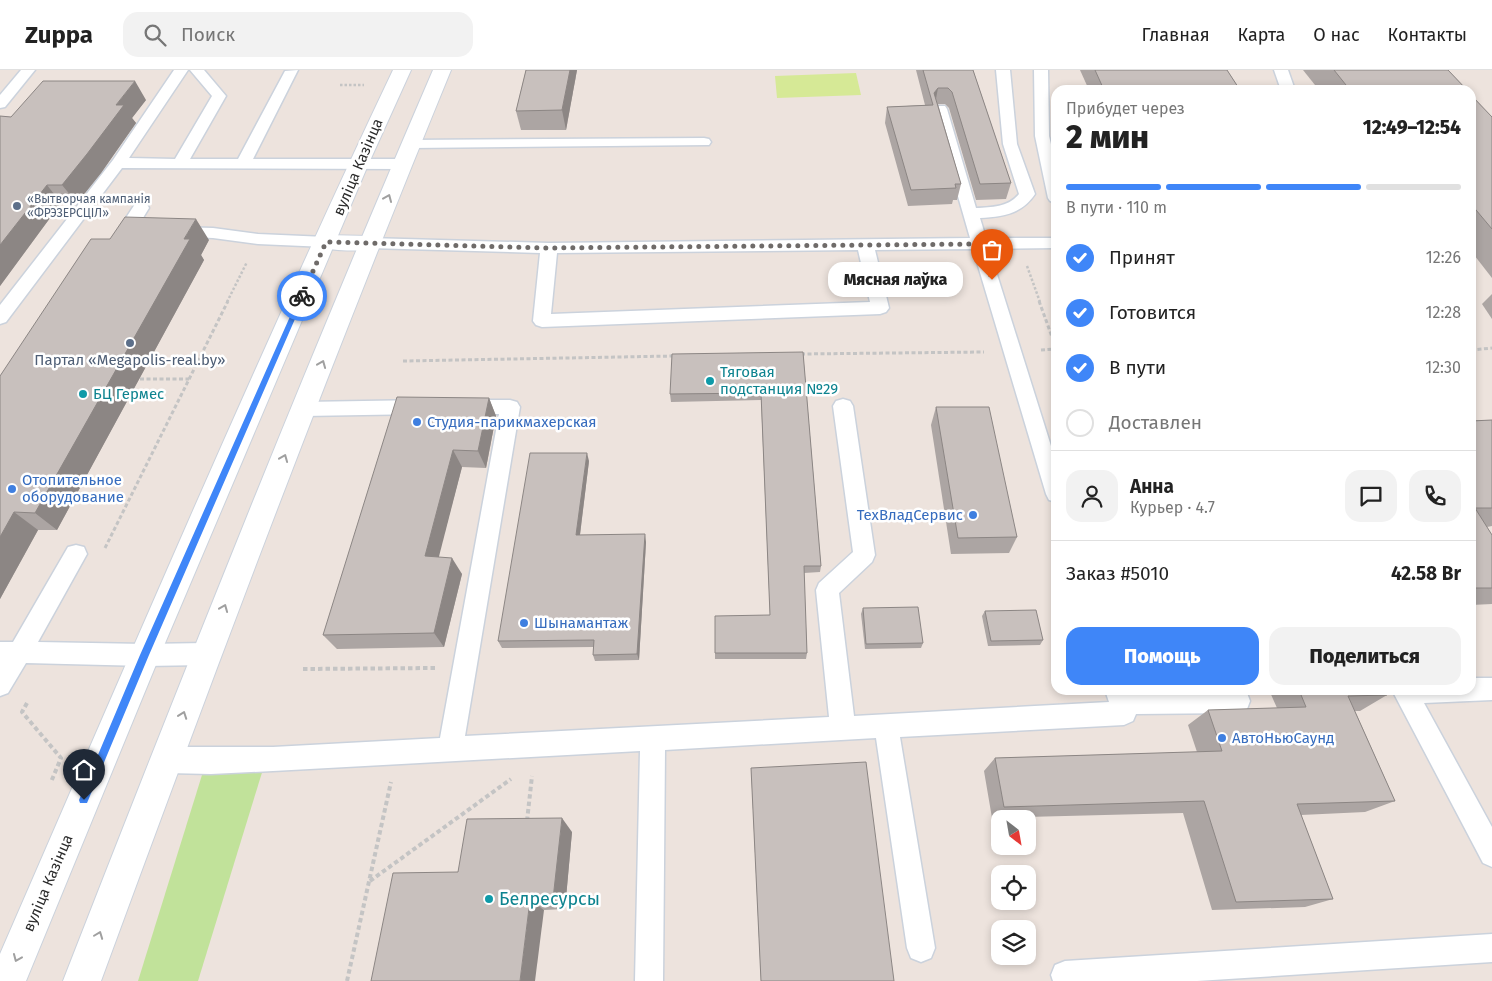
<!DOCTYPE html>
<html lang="ru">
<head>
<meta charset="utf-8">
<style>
  body { margin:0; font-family:"Fira Sans",sans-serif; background:#f2f2f2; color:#222; height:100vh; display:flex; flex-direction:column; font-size:19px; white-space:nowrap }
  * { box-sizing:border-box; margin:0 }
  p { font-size:16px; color:#767676 }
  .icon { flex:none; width:28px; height:28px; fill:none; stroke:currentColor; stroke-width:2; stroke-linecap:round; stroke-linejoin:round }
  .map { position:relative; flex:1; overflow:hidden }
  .side { position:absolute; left:1051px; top:15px; width:425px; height:610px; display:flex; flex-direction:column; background:#fff; border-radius:15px; box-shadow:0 2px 8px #0003 }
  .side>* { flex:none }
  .needle { width:32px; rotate:149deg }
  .controls { position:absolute; left:991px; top:740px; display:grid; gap:10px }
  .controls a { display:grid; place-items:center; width:45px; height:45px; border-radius:10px; background:#fff; box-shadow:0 2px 8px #0003; font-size:25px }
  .pin { position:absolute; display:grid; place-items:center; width:42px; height:42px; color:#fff; margin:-51px -21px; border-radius:50% 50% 50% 0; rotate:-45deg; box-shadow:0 0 5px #0007 }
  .pin .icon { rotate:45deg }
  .courier { position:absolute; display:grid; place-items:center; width:50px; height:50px; margin:-25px; border:4px solid #3f86f8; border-radius:50%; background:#fff; color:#222; box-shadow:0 1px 6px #0007 }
  .bubble { position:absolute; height:35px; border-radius:15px; background:#fff; box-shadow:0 2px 8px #0003; font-size:16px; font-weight:800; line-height:35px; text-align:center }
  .summary em { font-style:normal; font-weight:800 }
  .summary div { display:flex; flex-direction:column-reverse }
  .summary { display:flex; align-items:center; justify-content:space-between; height:85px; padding:0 15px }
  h1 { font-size:32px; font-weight:800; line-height:38px }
  .bar { display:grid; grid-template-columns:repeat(4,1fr); gap:8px 5px; align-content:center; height:60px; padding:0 15px }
  .bar i { height:6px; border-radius:4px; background:#e0e0e0 }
  .bar .active { background:#3f86f8 }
  .bar p { grid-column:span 4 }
  .line { display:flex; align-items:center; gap:12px; padding:0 15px; border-top:1px solid #e0e0e0 }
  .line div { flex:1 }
  .round { display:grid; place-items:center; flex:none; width:52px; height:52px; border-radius:15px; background:#f2f2f2 }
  ol { padding:0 15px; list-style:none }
  li { display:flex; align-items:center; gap:15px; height:55px }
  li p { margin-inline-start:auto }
  li .icon { padding:5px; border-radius:50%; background:#3f86f8; color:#fff; stroke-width:4 }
  li:last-child { color:#767676 }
  li i { width:28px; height:28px; border:2px solid #e0e0e0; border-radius:50% }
  .button { display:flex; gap:10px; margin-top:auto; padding:10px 15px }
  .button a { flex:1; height:58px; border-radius:15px; background:#3f86f8; color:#fff; font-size:20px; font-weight:800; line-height:58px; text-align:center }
  .button a+a { background:#f2f2f2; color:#222 }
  header { display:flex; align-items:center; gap:30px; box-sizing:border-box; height:70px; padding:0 25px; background:#fff; border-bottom:1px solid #e0e0e0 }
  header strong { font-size:24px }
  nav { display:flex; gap:28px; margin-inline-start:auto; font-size:18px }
  .search { width:350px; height:45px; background:#f2f2f2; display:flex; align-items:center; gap:12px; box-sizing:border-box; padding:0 18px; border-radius:15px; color:#767676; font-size:19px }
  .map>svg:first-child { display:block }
  .green { fill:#c1e29a }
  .pitch { fill:#d6e996 }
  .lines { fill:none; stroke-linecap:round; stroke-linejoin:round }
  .lane-casing { stroke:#cbd2dc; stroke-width:3 }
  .street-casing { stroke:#cbd2dc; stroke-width:2 }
  .secondary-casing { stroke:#cbd2dc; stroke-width:2 }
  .path-far2 { stroke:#c4c4c4; stroke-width:2.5; stroke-dasharray:2.5 2; stroke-linecap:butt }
  .path-far1 { stroke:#c4c4c4; stroke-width:3; stroke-dasharray:4 2.5; stroke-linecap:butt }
  .path { stroke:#c4c4c4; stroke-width:4; stroke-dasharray:4.5 3; stroke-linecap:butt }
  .lane { fill:#fff; fill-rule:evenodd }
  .street { fill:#fff; fill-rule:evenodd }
  .secondary { fill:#fff; fill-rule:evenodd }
  .wall { fill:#aca5a3 }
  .shaded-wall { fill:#8c8684 }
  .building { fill:#c8c0bd; stroke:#8c8684 }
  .oneway { stroke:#a0a0a0 }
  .route { fill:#3f86f8 }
  .done { stroke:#6f6b69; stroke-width:5; stroke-dasharray:0 9 }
  .service-dot { fill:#5c6f8a; stroke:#fff; stroke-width:2 }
  .culture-dot { fill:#0f9aa8; stroke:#fff; stroke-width:2 }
  .shop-dot { fill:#3f7fe0; stroke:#fff; stroke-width:2 }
  .labels { text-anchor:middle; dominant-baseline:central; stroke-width:5; stroke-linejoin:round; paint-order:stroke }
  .far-service-label { font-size:12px; fill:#4e5e75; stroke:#fff; text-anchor:start }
  .street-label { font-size:15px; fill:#2b2b2b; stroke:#fff }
  .service-label { font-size:15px; fill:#4e5e75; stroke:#fff }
  .culture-label { font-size:15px; fill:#0d838f; stroke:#fff; text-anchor:start }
  .shop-label { font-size:15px; fill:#366cbe; stroke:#fff; text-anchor:start }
  .near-culture-label { font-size:18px; fill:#0d838f; stroke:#fff; text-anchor:start }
</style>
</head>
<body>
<header>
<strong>Zuppa</strong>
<div class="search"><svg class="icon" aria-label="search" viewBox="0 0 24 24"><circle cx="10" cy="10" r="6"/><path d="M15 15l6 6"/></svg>Поиск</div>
<nav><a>Главная</a><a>Карта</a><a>О нас</a><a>Контакты</a></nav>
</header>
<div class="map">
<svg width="1492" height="911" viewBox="0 0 1492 911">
  <rect width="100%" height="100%" fill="#ede3dd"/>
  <!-- green -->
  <polygon class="green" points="264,696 198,911 138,911 202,705"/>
  <!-- pitch -->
  <polygon class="pitch" points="856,3 861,25 777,28 775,6"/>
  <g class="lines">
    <!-- lane casing -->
    <g class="lane-casing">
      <g id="lane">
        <polygon points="21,0 35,0 5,37 0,38 0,25"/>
        <polygon points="174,0 188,0 129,88 175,89 212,26 190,0 204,0 226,26 190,89 238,89 285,1 298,0 253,89 403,89 408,91 411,94 408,97 403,99 122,98 6,252 0,254 0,235 113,90"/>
        <path d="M996,0H1010L1017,74L1035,124C1022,144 1002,147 980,148L986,168H1056V178L989,179L1056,392V432L1049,430L1046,424L973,179L875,180L889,238L886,242L880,244L542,257L536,255L533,251L540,183L369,178L363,177L361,173L363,169L369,168L549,173L970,168L933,39L935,36H945L947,39L976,138C993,137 1008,137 1019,124L1003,74ZM858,180L870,232L551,244L557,183Z"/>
        <polygon points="1034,0 1048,0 1049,66 1056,95 1056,133 1050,131 1048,128 1035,66"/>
        <polygon points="1274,0 1288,0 1295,20 1281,20"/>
        <polygon points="704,68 709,69 711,72 709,75 411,78 406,77 404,74 406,71 411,70"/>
        <polygon points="141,133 147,134 149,138 138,156 144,157 146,161 144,165 138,166 120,165 118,161 120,157 135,134"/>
        <polygon points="176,157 213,158 258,164 326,167 332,168 334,172 332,176 326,177 258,174 213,168 170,166 168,162 170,158"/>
        <polygon points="843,329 850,331 853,336 875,485 872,492 839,523 854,646 1109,632 1105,620 1239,620 1247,623 1250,631 1247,639 1238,643 1136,644 1133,651 1124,655 900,667 935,878 931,888 921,892 911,888 907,878 876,668 665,680 663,911 635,911 640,681 273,701 211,704 167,703 158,699 154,690 158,681 167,677 273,677 440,668 499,344 464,344 457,342 454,337 457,332 464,330 510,330 517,332 520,337 465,666 829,647 816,520 819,513 853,482 833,336 836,331"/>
        <polygon points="423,330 430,332 433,337 430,342 423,344 304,346 297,344 294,339 297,334 304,332"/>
        <polygon points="76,475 84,477 87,484 38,572 145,574 206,573 214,576 218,584 214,592 206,595 145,596 26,593 8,623 0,626 0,572 13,572 68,477"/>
        <polygon points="1471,608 1492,608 1492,630 1424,633 1492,757 1492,797 1483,793 1393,622 1394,620 1471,620"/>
        <polygon points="1492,864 1492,892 1197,911 1053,911 1051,905 1055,895 1065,891"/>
      </g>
    </g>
    <!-- street casing -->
    <g class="street-casing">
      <path id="street" d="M326,165L369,166L377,168L380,173L377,178C360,182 335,181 318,177L315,172L318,167Z"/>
    </g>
    <!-- secondary casing -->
    <g class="secondary-casing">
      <g id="secondary">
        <path d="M393,0H411L368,95L160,585L26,911H0V884C129,588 255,291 393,0Z"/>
        <path d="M433,0H451C327,301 213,606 101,911H63C182,606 303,301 433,0Z"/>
      </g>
    </g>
    <!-- path-far2 -->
    <g class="path-far2">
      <polyline points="340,15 364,15"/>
      <polyline points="1027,196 1040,232"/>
      <polyline points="227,232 247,192"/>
    </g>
    <!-- path-far1 -->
    <g class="path-far1">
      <polyline points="1039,231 1056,278"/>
      <polyline points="1041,280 1056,279"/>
      <polyline points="1471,280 1492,278"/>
      <polyline points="801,284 984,282"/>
      <polyline points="403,291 674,286"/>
      <polyline points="140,309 189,309"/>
      <polyline points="105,478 228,231"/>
    </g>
    <!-- path -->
    <g class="path">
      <polyline points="303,599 435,598"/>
      <polyline points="27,633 22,642 61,688 51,712"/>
      <polyline points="527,751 532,706"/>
      <polyline points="370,811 511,709"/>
      <polyline points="347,911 391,712"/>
    </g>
    <!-- lane -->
    <use href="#lane" class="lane"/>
    <!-- street -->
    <use href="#street" class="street"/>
    <!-- secondary -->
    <use href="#secondary" class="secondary"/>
  </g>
  <!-- wall -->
  <g class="wall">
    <polygon points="526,0 577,0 566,60 521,60 516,41"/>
    <polygon points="916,0 973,0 1011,113 1006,129 976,130 949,38 945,34 938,34 961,114 957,130 953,130 952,134 908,136 885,53 887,37 925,35"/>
    <polygon points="1080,0 1227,0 1240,20 1089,20"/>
    <polygon points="1303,0 1448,0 1467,20 1319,20"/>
    <polygon points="1471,25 1492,47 1492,208 1471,181"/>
    <polygon points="146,30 132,48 136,53 101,103 77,133 61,133 0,216 0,46 11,47"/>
    <polygon points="209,170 201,185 204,190 57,460 38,460 0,529 0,306"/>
    <polygon points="1056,195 1056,210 1053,202"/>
    <polygon points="1492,224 1492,249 1482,234"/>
    <polygon points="803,282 821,496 820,502 804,503 807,583 806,589 715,589 715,583 770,545 761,330 671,332 670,324"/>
    <polygon points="489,328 496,346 486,398 462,397 438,487 462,504 444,577 337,579 323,565"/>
    <polygon points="936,337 1017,467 1009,483 951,484 931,355"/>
    <polygon points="1492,350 1492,456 1487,457 1492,465 1492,534 1471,535 1471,351"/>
    <polygon points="589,391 580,465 646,472 639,590 595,591 593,585 593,577 502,578 498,571"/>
    <polygon points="863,538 923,573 921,578 865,579 861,544"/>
    <polygon points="985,541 1043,570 1040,575 988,576 982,546"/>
    <polygon points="1269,620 1385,620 1387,625 1360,641 1355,641 1395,731 1365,742 1301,745 1333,829 1305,837 1212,840 1183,743 992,748 984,701 995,688 1197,682 1188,655 1208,640 1277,638"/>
    <polygon points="751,698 894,911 761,911"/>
    <polygon points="572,762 565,839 544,840 458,802"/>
  </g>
  <!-- shaded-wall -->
  <g class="shaded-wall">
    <polygon points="570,0 577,0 566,60 562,40"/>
    <polygon points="135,11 146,30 132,48 136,53 101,103 77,133 62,115 116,35"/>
    <polygon points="938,18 935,34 934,23"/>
    <polygon points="47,115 61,133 0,216 0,175"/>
    <polygon points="196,149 209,170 201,185 204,190 57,460 35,443 184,169"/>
    <polygon points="489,328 496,346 486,398 478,381"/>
    <polygon points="453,380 462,397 435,502 425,486"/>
    <polygon points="587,383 589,391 579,472 576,465"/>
    <polygon points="14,442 38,460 0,529 0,467"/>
    <polygon points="645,464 646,472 639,590 637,584"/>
    <polygon points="452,488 462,504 444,577 434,563"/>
    <polygon points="562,748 572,762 565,839 553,829"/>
    <polygon points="530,830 544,840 535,911 520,911"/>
  </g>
  <!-- building -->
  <g class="building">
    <polygon points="526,0 570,0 562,40 516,41"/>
    <polygon points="923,0 973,0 1011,113 980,114 952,22 948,18 938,18 934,23 961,114 955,114 956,118 911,120 887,37 933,35"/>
    <polygon points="1095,0 1227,0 1240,20 1104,20"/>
    <polygon points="1334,0 1448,0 1467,20 1350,20"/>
    <polygon points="43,11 135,11 116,35 124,35 87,84 62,115 47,115 0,175 0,46 11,47"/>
    <polygon points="1471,25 1492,47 1492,159 1471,134"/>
    <polygon points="125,147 196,149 184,169 190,169 35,443 14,442 0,467 0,306 91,169 110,169"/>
    <polygon points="803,282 821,496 804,496 807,583 715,583 715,546 770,545 761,323 670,324 672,284"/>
    <polygon points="397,327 489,328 478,381 453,380 425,486 452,488 434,563 323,565"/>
    <polygon points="936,337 989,337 1017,467 958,468"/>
    <polygon points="1492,350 1492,438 1475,438 1492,465 1492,518 1471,518 1471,351"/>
    <polygon points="530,383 587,383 576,465 645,464 637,584 593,585 594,570 498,571"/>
    <polygon points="918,537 923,573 866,574 863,538"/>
    <polygon points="1036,540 1043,570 991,571 985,541"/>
    <polygon points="1299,620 1385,620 1387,625 1348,626 1395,731 1297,734 1333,829 1236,832 1204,731 1004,737 995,688 1222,681 1208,640 1306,637"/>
    <polygon points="866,692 894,911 761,911 751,698"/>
    <polygon points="562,748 553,829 530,830 520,911 371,911 393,803 458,802 467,749"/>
  </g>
  <!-- one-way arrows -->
  <defs><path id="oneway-chevron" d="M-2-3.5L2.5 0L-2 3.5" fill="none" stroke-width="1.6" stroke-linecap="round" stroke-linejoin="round" transform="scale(1.25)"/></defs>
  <g class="oneway">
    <use href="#oneway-chevron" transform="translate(388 128) rotate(-67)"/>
    <use href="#oneway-chevron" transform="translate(322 294) rotate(-68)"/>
    <use href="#oneway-chevron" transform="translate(284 388) rotate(-68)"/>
    <use href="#oneway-chevron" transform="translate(224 538) rotate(-68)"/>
    <use href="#oneway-chevron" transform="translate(183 645) rotate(-70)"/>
    <use href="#oneway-chevron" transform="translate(99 865) rotate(-69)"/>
    <use href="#oneway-chevron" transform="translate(17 888) rotate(113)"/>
  </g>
  <!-- route -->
  <polygon class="route" points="300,224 305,226 149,585 87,733 80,733 79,730 140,585"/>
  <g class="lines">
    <!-- done -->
    <polyline class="done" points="302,226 326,172 549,178 982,174 992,210"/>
  </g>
  <!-- markers -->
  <g class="service-dot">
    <circle cx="17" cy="136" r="5"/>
    <circle cx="130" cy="273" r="5"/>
  </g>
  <g class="culture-dot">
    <circle cx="710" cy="311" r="5"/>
    <circle cx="83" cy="324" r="5"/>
    <circle cx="489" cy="829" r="5"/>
  </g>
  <g class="shop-dot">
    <circle cx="417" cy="352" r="5"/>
    <circle cx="12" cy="419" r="5"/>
    <circle cx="973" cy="445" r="5"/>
    <circle cx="524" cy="553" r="5"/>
    <circle cx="1222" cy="668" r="5"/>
  </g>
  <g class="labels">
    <!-- far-service labels -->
    <g class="far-service-label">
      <text x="27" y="129">«Вытворчая кампанія<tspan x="27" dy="14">«ФРЭЗЕРСЦІЛ»</tspan></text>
    </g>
    <!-- street labels -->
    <g class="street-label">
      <text transform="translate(358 97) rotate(-67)">вуліца Казінца</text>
      <text transform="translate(48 813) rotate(-67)">вуліца Казінца</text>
    </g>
    <!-- service labels -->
    <g class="service-label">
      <text x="130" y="290">Партал «Megapolis-real.by»</text>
    </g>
    <!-- culture labels -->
    <g class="culture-label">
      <text x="720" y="302">Тяговая<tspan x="720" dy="17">подстанция №29</tspan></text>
      <text x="93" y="324">БЦ Гермес</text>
    </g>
    <!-- shop labels -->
    <g class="shop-label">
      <text x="427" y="352">Студия-парикмахерская</text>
      <text x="22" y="410">Отопительное<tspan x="22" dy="17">оборудование</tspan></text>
      <text x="963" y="445" text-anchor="end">ТехВладСервис</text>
      <text x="534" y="553">Шынамантаж</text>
      <text x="1232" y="668">АвтоНьюСаунд</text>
    </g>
    <!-- near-culture labels -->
    <g class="near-culture-label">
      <text x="499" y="829">Белресурсы</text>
    </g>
  </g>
</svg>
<div class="controls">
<a><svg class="needle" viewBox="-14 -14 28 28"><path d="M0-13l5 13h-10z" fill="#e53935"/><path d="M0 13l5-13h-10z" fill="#767676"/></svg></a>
<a><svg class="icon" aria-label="locate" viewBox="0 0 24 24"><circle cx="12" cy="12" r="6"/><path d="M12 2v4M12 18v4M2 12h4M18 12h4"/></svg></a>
<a><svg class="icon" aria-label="layers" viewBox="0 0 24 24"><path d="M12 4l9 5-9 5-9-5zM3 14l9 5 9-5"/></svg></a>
</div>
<div class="pin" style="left:992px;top:210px;background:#ea580c"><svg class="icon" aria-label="bag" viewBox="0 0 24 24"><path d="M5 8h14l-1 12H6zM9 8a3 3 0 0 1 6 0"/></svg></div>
<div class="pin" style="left:84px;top:730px;background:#1f2937"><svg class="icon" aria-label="home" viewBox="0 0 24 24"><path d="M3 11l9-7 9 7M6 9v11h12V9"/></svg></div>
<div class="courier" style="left:302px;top:226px"><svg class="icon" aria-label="bike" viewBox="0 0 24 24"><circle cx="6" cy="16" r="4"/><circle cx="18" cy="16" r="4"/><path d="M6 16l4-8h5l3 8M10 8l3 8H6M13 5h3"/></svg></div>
<div class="bubble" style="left:828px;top:192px;width:135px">Мясная лаўка</div>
<section class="side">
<div class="summary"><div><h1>2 мин</h1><p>Прибудет через</p></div><em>12:49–12:54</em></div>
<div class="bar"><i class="active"></i><i class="active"></i><i class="active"></i><i></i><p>В пути · 110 m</p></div>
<ol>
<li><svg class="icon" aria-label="check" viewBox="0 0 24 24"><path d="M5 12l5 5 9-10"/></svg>Принят<p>12:26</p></li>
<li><svg class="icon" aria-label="check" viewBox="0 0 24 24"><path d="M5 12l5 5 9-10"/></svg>Готовится<p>12:28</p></li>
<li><svg class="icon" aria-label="check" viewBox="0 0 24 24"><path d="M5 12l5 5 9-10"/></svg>В пути<p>12:30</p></li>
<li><i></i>Доставлен</li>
</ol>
<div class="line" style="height:90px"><a class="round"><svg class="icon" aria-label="person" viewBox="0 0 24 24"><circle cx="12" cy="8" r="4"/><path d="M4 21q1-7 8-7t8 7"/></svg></a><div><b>Анна</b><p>Курьер · 4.7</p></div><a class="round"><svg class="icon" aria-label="chat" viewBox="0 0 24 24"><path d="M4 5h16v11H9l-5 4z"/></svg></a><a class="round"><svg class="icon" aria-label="phone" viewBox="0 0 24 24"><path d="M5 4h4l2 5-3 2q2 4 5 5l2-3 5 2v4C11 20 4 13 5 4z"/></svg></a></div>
<div class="line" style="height:65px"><div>Заказ #5010</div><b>42.58 Br</b></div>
<div class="button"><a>Помощь</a><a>Поделиться</a></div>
</section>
</div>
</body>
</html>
